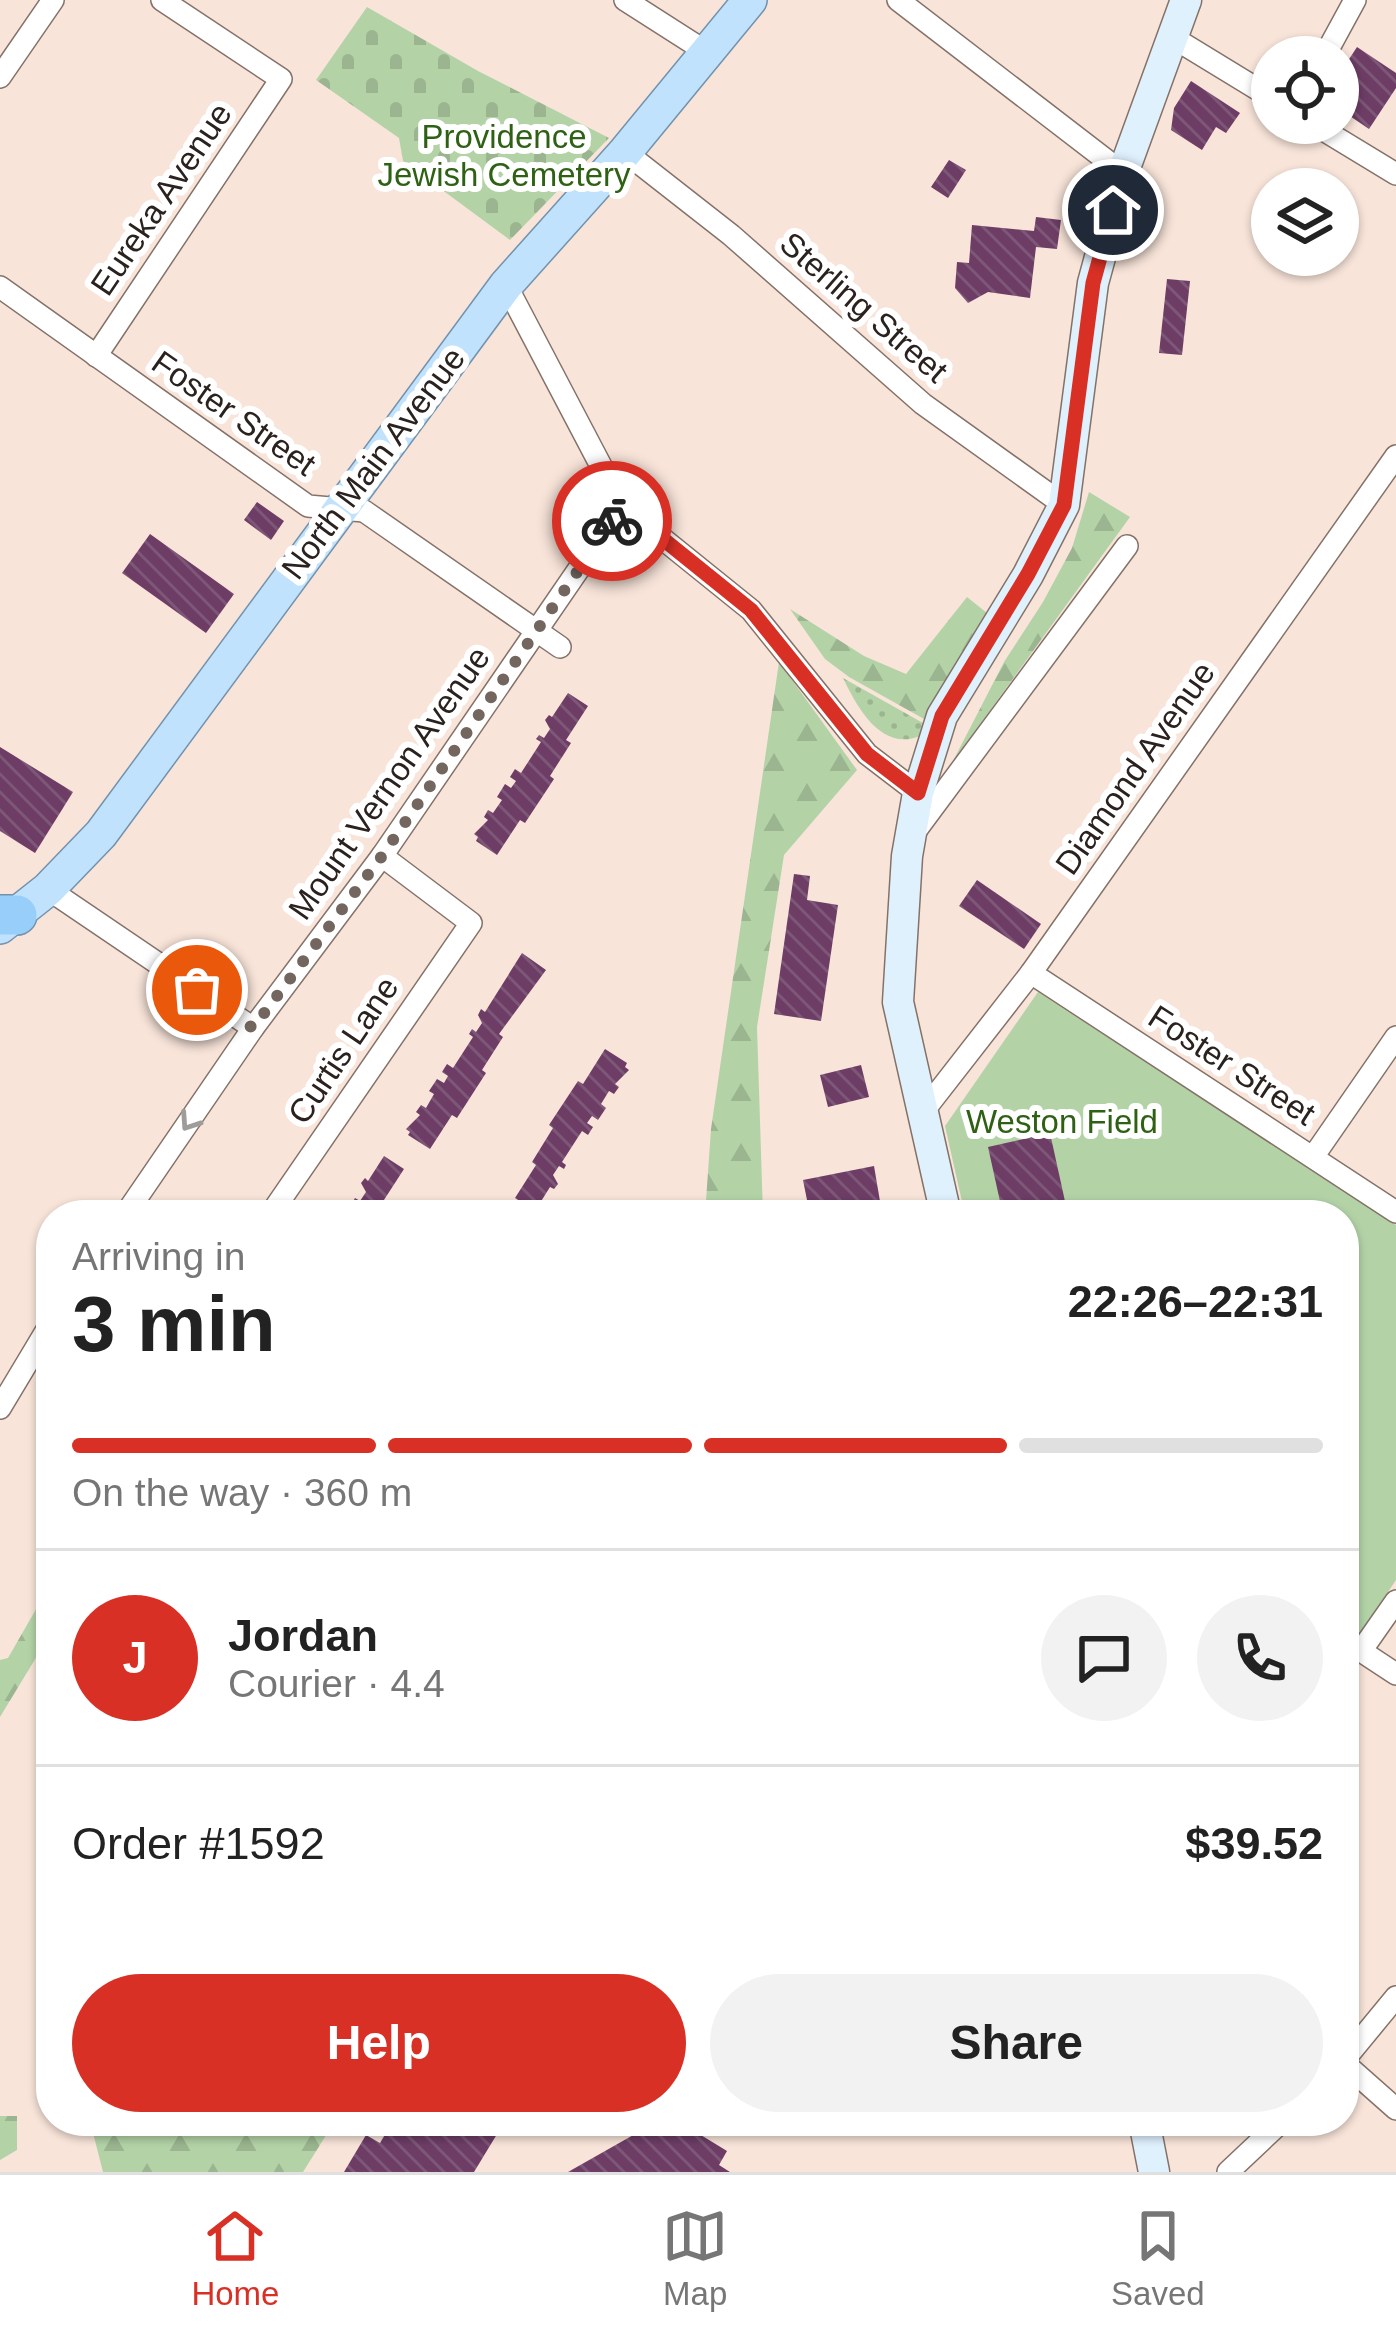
<!DOCTYPE html>
<html lang="en">
<head>
<meta charset="utf-8">
<style>
  body { margin:0; font-family:Arial,sans-serif; background:#f2f2f2; color:#222; height:100vh; display:flex; flex-direction:column; font-size:45px; white-space:nowrap }
  * { box-sizing:border-box; margin:0 }
  p { font-size:39px; color:#767676 }
  .icon { flex:none; width:66px; height:66px; fill:none; stroke:currentColor; stroke-width:2; stroke-linecap:round; stroke-linejoin:round }
  .map { position:relative; flex:1; overflow:hidden }
  .side { position:absolute; left:36px; top:1200px; width:1323px; height:936px; display:flex; flex-direction:column; background:#fff; border-radius:48px; box-shadow:0 3px 9px #0004 }
  .side>* { flex:none }
  .tools { position:absolute; left:1251px; top:36px; display:grid; gap:24px }
  .tools a { display:grid; place-items:center; width:108px; height:108px; border-radius:50%; background:#fff; box-shadow:0 3px 9px #0004; font-size:60px }
  .pin { position:absolute; display:grid; place-items:center; width:102px; height:102px; color:#fff; margin:-51px; border:6px solid #fff; border-radius:50%; box-shadow:0 3px 12px #0007 }
  .courier { position:absolute; display:grid; place-items:center; width:120px; height:120px; margin:-60px; border:9px solid #d93025; border-radius:50%; background:#fff; color:#222; box-shadow:0 3px 15px #0007 }
  .headline em { font-style:normal; font-weight:700 }
  .headline div { display:flex; flex-direction:column-reverse }
  .headline { display:flex; align-items:center; justify-content:space-between; height:204px; padding:0 36px }
  h1 { font-size:78px; font-weight:700; line-height:90px }
  .bar { display:grid; grid-template-columns:repeat(4,1fr); gap:18px 12px; align-content:center; height:144px; padding:0 36px }
  .bar i { height:15px; border-radius:9px; background:#e0e0e0 }
  .bar .selected { background:#d93025 }
  .bar p { grid-column:span 4 }
  .line { display:flex; align-items:center; gap:30px; padding:0 36px; border-top:3px solid #e0e0e0 }
  .line div { flex:1 }
  .round { display:grid; place-items:center; flex:none; width:126px; height:126px; border-radius:63px; background:#f2f2f2 }
  .action { display:flex; gap:24px; margin-top:auto; padding:24px 36px }
  .action a { flex:1; height:138px; border-radius:72px; background:#d93025; color:#fff; font-size:48px; font-weight:700; line-height:138px; text-align:center }
  .action a+a { background:#f2f2f2; color:#222 }
  .tabs { display:flex; justify-content:space-around; align-items:center; height:168px; border-top:3px solid #e0e0e0; background:#fff; font-size:33px; color:#767676 }
  .tabs a { display:grid; justify-items:center; gap:6px }
  .tabs .selected { color:#d93025 }
  .map>svg:first-child { display:block }
  .grass { fill:url(#grass-dots) }
  .forest { fill:url(#forest-firs) }
  .cemetery { fill:url(#cemetery-stones) }
  .park { fill:#b3d3a7 }
  .building { fill:url(#building-back-hatch) }
  .lines { fill:none; stroke-linecap:round; stroke-linejoin:round }
  .minor-casing { stroke:#847268; stroke-width:24 }
  .secondary-casing { stroke:#847268; stroke-width:33 }
  .primary-casing { stroke:#7292ad; stroke-width:36 }
  .motorway-casing { stroke:#7292ad; stroke-width:42 }
  .minor { stroke:#fff; stroke-width:21 }
  .secondary { stroke:#e0f1fe; stroke-width:30 }
  .primary { stroke:#c1e2fc; stroke-width:33 }
  .motorway { stroke:#98cffa; stroke-width:39 }
  .oneway { stroke:#9f9c9a }
  .done { stroke:#72665f; stroke-width:12; stroke-dasharray:0 21.6 }
  .route { stroke:#d93025; stroke-width:15 }
  .labels { text-anchor:middle; dominant-baseline:central; stroke-width:12; stroke-linejoin:round; paint-order:stroke }
  .park-label { font-size:33px; fill:#2e6114; stroke:#fff }
  .street-label { font-size:33px; fill:#2a221e; stroke:#fff }
</style>
</head>
<body>
<div class="map">
<svg width="1396" height="2172" viewBox="0 0 1396 2172">
  <defs>
    <pattern id="grass-dots" width="8" height="8" patternUnits="userSpaceOnUse" patternTransform="scale(3)"><rect width="8" height="8" fill="#b3d3a7"/><path d="M2 2h.1M6 6h.1" fill="none" stroke="#9ab58f" stroke-width="1.8" stroke-linecap="round"/></pattern>
    <pattern id="forest-firs" width="22" height="20" patternUnits="userSpaceOnUse" patternTransform="scale(3)"><rect width="22" height="20" fill="#b3d3a7"/><path d="M5 1l3.5 6h-7zM16 11l3.5 6h-7z" fill="#9ab58f"/></pattern>
    <pattern id="cemetery-stones" width="16" height="16" patternUnits="userSpaceOnUse" patternTransform="scale(3)"><rect width="16" height="16" fill="#b3d3a7"/><path d="M2 7V4a2 2 0 0 1 4 0v3zM10 15v-3a2 2 0 0 1 4 0v3z" fill="#9ab58f"/></pattern>
    <pattern id="building-back-hatch" width="6" height="6" patternUnits="userSpaceOnUse" patternTransform="scale(3)"><rect width="6" height="6" fill="#6d3d66"/><path d="M-1 5l2 2M0 0l6 6M5-1l2 2" fill="none" stroke="#7d5777"/></pattern>
  </defs>
  <rect width="100%" height="100%" fill="#f8e4d9"/>
  <!-- grass -->
  <path class="grass" d="M843,678L923,723L920,736C881,752 857,707 843,678Z"/>
  <!-- forest -->
  <g class="forest">
    <polygon points="1089,492 1130,517 952,763 1004,662 1043,602 1072,548"/>
    <polygon points="967,597 987,613 924,719 849,677 825,659 790,609 864,656 906,674"/>
    <polygon points="779,662 857,770 784,855 757,1027 763,1215 705,1215 711,1129"/>
    <polygon points="51,1583 51,1633 0,1717 0,1660 8,1658"/>
    <polygon points="0,2116 17,2116 17,2150 0,2160"/>
    <polygon points="90,2121 335,2121 303,2172 103,2172"/>
  </g>
  <!-- cemetery -->
  <polygon class="cemetery" points="367,7 478,71 609,138 510,240 403,161 399,138 316,80"/>
  <!-- park -->
  <polygon class="park" points="1038,992 1396,1225 1396,1580 1352,1645 1344,1640 1344,1215 965,1215 945,1126"/>
  <!-- building -->
  <g class="building">
    <polygon points="1357,47 1396,73 1396,88 1369,129 1338,108 1338,76"/>
    <polygon points="1191,81 1240,113 1226,133 1216,127 1202,150 1171,130 1174,108"/>
    <polygon points="949,160 966,170 948,198 931,187"/>
    <polygon points="1036,217 1061,220 1057,249 1036,247 1030,298 988,292 968,303 955,288 957,262 969,263 972,225 1034,231"/>
    <polygon points="1167,279 1190,281 1182,355 1159,353"/>
    <polygon points="257,502 284,521 271,540 244,520"/>
    <polygon points="150,534 234,594 206,633 122,573"/>
    <polygon points="568,693 588,706 566,740 571,743 550,776 554,779 525,823 520,820 497,855 476,841 478,837 474,834 488,820 484,817 488,810 493,813 502,800 497,797 505,784 511,788 516,781 510,777 515,769 521,773 541,742 536,739 539,735 544,738 550,729 545,720 549,715 552,717"/>
    <polygon points="0,747 73,792 35,853 0,831"/>
    <polygon points="794,874 810,876 807,900 838,905 821,1021 774,1014"/>
    <polygon points="977,880 1041,924 1024,949 959,906"/>
    <polygon points="522,953 546,970 499,1034 503,1037 482,1070 486,1073 457,1118 452,1115 430,1149 408,1135 410,1132 406,1129 420,1115 416,1112 421,1105 426,1108 434,1094 429,1091 437,1079 444,1083 448,1076 442,1072 447,1064 453,1068 473,1037 469,1034 472,1029 476,1032 482,1023 478,1015 481,1009 485,1012"/>
    <polygon points="605,1049 627,1063 625,1067 629,1070 615,1084 619,1087 614,1094 609,1091 601,1104 606,1108 598,1120 592,1116 587,1123 593,1127 588,1135 582,1131 562,1162 566,1165 564,1169 559,1166 553,1175 558,1184 554,1189 550,1187 535,1211 515,1198 536,1165 532,1162 553,1128 549,1125 578,1081 583,1084"/>
    <polygon points="861,1065 869,1097 828,1107 820,1075"/>
    <polygon points="1050,1133 1068,1215 1003,1215 988,1147"/>
    <polygon points="384,1156 404,1169 382,1203 387,1206 381,1215 351,1215 357,1205 352,1203 355,1198 360,1201 366,1192 361,1183 365,1178 368,1181"/>
    <polygon points="874,1166 882,1213 810,1215 803,1180"/>
    <polygon points="393,2121 505,2121 474,2172 344,2172 366,2135 380,2143"/>
    <polygon points="658,2121 678,2121 727,2151 719,2165 730,2172 568,2172"/>
  </g>
  <g class="lines">
    <!-- minor casing -->
    <g class="minor-casing">
      <g id="minor">
        <polyline points="625,0 708,53"/>
        <polyline points="898,0 1123,173"/>
        <polyline points="1172,37 1272,98"/>
        <polyline points="1324,57 1355,0"/>
        <polyline points="0,77 53,0"/>
        <polyline points="1312,123 1396,174"/>
        <polyline points="625,152 731,235 923,404 1064,505"/>
        <polyline points="506,285 622,506 751,610 867,754 918,793"/>
        <polyline points="0,287 308,506 364,511 560,647"/>
        <polyline points="96,356 281,79 162,0"/>
        <polyline points="914,833 1127,546"/>
        <polyline points="48,889 253,1028"/>
        <polyline points="1031,973 1396,1212"/>
        <polyline points="922,1113 1031,973 1396,456"/>
        <polyline points="1313,1157 1396,1037"/>
        <polyline points="125,1215 253,1028 382,856 622,506"/>
        <polyline points="270,1215 471,923 382,856"/>
        <polyline points="0,1408 51,1323"/>
        <polyline points="1396,1601 1361,1651 1396,1674"/>
        <polyline points="1344,2060 1396,1997"/>
        <polyline points="1344,2063 1396,2109"/>
        <polyline points="1228,2172 1282,2121"/>
      </g>
    </g>
    <!-- secondary casing -->
    <g class="secondary-casing">
      <g id="secondary">
        <polyline points="946,1215 898,1002 907,856 918,793 942,716 1028,575 1064,505 1093,283 1123,173 1186,0"/>
        <polyline points="1144,2121 1154,2172"/>
      </g>
    </g>
    <!-- primary casing -->
    <g class="primary-casing">
      <polyline id="primary" points="0,927 48,889 101,834 506,285 625,152 750,0"/>
    </g>
    <!-- motorway casing -->
    <g class="motorway-casing">
      <polyline id="motorway" points="0,915 17,915"/>
    </g>
    <!-- minor -->
    <use href="#minor" class="minor"/>
    <!-- secondary -->
    <use href="#secondary" class="secondary"/>
    <!-- primary -->
    <use href="#primary" class="primary"/>
    <!-- motorway -->
    <use href="#motorway" class="motorway"/>
  </g>
  <!-- one-way arrows -->
  <defs><path id="oneway-chevron" d="M-2-3.5L2.5 0L-2 3.5" fill="none" stroke-width="1.6" stroke-linecap="round" stroke-linejoin="round" transform="scale(3)"/></defs>
  <use class="oneway" href="#oneway-chevron" transform="translate(189 1122) rotate(124)"/>
  <g class="lines">
    <!-- done -->
    <polyline class="done" points="197,990 253,1028 382,856 612,521"/>
    <!-- route -->
    <polyline class="route" points="612,521 622,506 751,610 867,754 918,793 942,716 1028,574 1064,505 1093,283 1113,210"/>
  </g>
  <g class="labels">
    <!-- park labels -->
    <g class="park-label">
      <text x="504" y="136">Providence<tspan x="504" dy="38">Jewish Cemetery</tspan></text>
      <text x="1062" y="1121">Weston Field</text>
    </g>
    <!-- street labels -->
    <g class="street-label">
      <text transform="translate(161 199) rotate(-56)">Eureka Avenue</text>
      <text transform="translate(864 307) rotate(41)">Sterling Street</text>
      <text transform="translate(234 413) rotate(35)">Foster Street</text>
      <text transform="translate(373 463) rotate(-53)">North Main Avenue</text>
      <text transform="translate(1135 768) rotate(-55)">Diamond Avenue</text>
      <text transform="translate(389 783) rotate(-55)">Mount Vernon Avenue</text>
      <text transform="translate(343 1050) rotate(-56)">Curtis Lane</text>
      <text transform="translate(1232 1065) rotate(33)">Foster Street</text>
    </g>
  </g>
</svg>
<div class="tools">
<a><svg class="icon" aria-label="locate" viewBox="0 0 24 24"><circle cx="12" cy="12" r="6"/><path d="M12 2v4M12 18v4M2 12h4M18 12h4"/></svg></a>
<a><svg class="icon" aria-label="layers" viewBox="0 0 24 24"><path d="M12 4l9 5-9 5-9-5zM3 14l9 5 9-5"/></svg></a>
</div>
<div class="pin" style="left:197px;top:990px;background:#ea580c"><svg class="icon" aria-label="bag" viewBox="0 0 24 24"><path d="M5 8h14l-1 12H6zM9 8a3 3 0 0 1 6 0"/></svg></div>
<div class="pin" style="left:1113px;top:210px;background:#1f2937"><svg class="icon" aria-label="home" viewBox="0 0 24 24"><path d="M3 11l9-7 9 7M6 9v11h12V9"/></svg></div>
<div class="courier" style="left:612px;top:521px"><svg class="icon" aria-label="bike" viewBox="0 0 24 24"><circle cx="6" cy="16" r="4"/><circle cx="18" cy="16" r="4"/><path d="M6 16l4-8h5l3 8M10 8l3 8H6M13 5h3"/></svg></div>
<section class="side">
<div class="headline"><div><h1>3 min</h1><p>Arriving in</p></div><em>22:26–22:31</em></div>
<div class="bar"><i class="selected"></i><i class="selected"></i><i class="selected"></i><i></i><p>On the way · 360 m</p></div>
<div class="line" style="height:216px"><b class="round" style="background:#d93025;color:#fff">J</b><div><b>Jordan</b><p>Courier · 4.4</p></div><a class="round"><svg class="icon" aria-label="chat" viewBox="0 0 24 24"><path d="M4 5h16v11H9l-5 4z"/></svg></a><a class="round"><svg class="icon" aria-label="phone" viewBox="0 0 24 24"><path d="M5 4h4l2 5-3 2q2 4 5 5l2-3 5 2v4C11 20 4 13 5 4z"/></svg></a></div>
<div class="line" style="height:156px"><div>Order #1592</div><b>$39.52</b></div>
<div class="action"><a>Help</a><a>Share</a></div>
</section>
</div>
<nav class="tabs">
<a class="selected"><svg class="icon" aria-label="home" viewBox="0 0 24 24"><path d="M3 11l9-7 9 7M6 9v11h12V9"/></svg>Home</a>
<a><svg class="icon" aria-label="map" viewBox="0 0 24 24"><path d="M3 6l6-2 6 2 6-2v14l-6 2-6-2-6 2zM9 4v14M15 6v14"/></svg>Map</a>
<a><svg class="icon" aria-label="saved" viewBox="0 0 24 24"><path d="M7 4h10v16l-5-4-5 4z"/></svg>Saved</a>
</nav>
</body>
</html>
